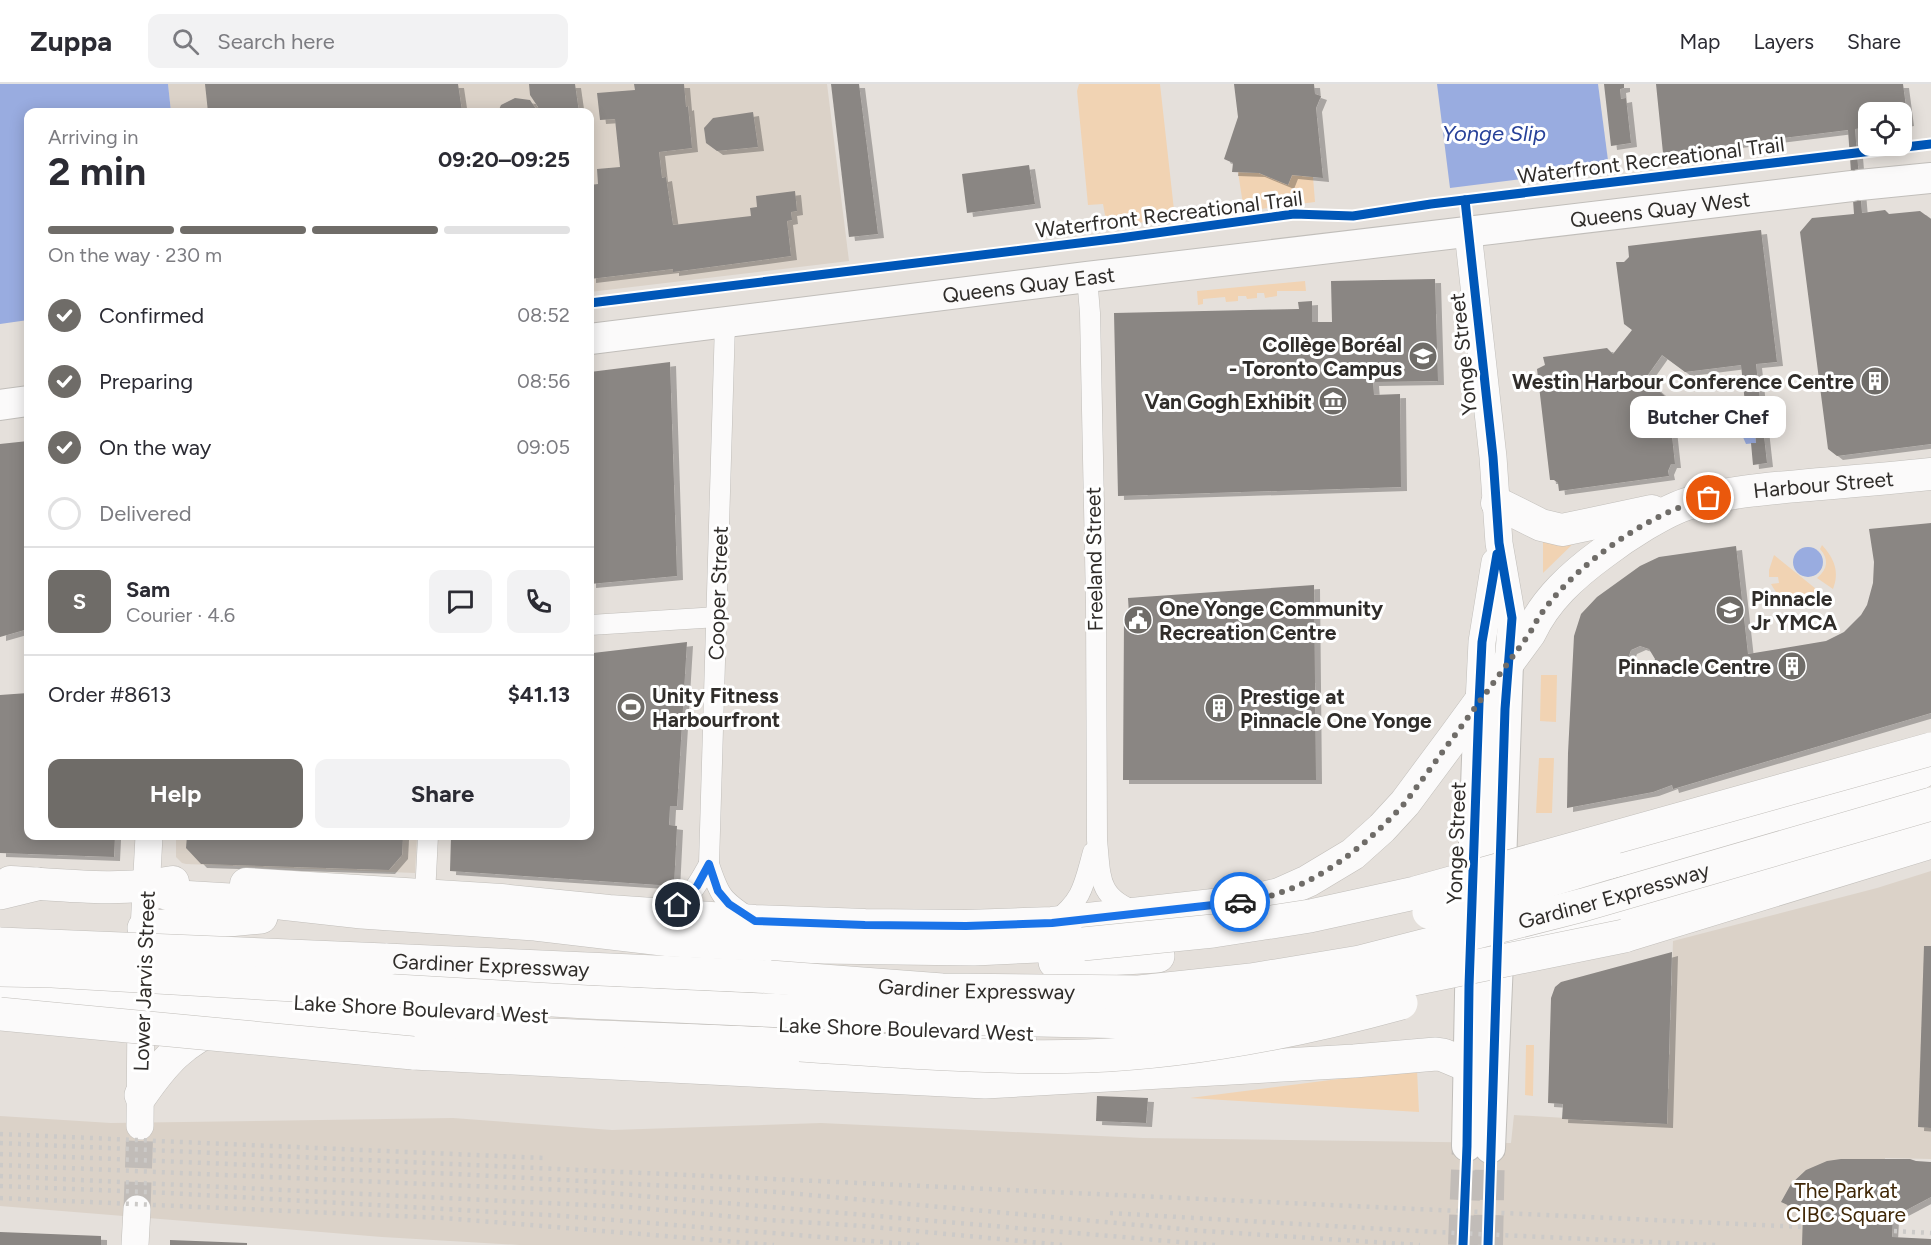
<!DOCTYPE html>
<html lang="en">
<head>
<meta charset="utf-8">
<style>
  body { margin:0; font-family:Figtree,sans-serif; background:#f2f2f3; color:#2b2b33; height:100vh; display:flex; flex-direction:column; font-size:22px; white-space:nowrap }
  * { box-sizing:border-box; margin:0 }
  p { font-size:20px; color:#7c7c81 }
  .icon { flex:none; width:33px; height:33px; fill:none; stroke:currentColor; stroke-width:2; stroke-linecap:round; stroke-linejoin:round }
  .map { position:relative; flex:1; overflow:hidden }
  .details { position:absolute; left:24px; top:24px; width:570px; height:732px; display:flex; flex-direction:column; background:#fff; border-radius:12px; box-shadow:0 3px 15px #0003 }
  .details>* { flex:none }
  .fabs { position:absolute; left:1858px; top:18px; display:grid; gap:12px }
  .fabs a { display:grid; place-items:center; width:54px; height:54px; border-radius:12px; background:#fff; box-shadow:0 3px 15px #0003; font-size:30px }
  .pin { position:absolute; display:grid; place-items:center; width:51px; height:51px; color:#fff; margin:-26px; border:3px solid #fff; border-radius:50%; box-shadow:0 2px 6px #0007 }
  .courier { position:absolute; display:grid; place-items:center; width:60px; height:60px; margin:-30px; border:4px solid #1a73e8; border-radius:50%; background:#fff; color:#222; box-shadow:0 2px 8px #0007 }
  .bubble { position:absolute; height:42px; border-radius:12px; background:#fff; box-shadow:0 3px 15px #0003; font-size:20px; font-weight:700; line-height:42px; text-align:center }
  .overview em { font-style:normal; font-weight:700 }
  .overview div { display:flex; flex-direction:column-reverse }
  .overview { display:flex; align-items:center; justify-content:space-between; height:102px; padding:0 24px }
  h1 { font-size:39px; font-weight:700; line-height:45px }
  .bar { display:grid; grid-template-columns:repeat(4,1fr); gap:9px 6px; align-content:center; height:72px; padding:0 24px }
  .bar i { height:8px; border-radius:4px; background:#e1e1e2 }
  .bar .on { background:#6f6c68 }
  .bar p { grid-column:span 4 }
  .line { display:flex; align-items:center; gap:15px; padding:0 24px; border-top:2px solid #e1e1e2 }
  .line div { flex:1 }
  .round { display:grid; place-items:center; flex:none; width:63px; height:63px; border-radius:12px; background:#f2f2f3 }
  ol { padding:0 24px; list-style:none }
  li { display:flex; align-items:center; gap:18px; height:66px }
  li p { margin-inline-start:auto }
  li .icon { padding:6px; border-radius:50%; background:#6f6c68; color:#fff; stroke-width:4 }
  li:last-child { color:#7c7c81 }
  li i { width:33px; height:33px; border:3px solid #e1e1e2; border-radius:50% }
  .action { display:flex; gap:12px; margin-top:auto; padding:12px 24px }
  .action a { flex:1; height:69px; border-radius:12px; background:#6f6c68; color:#fff; font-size:24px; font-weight:700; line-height:69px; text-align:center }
  .action a+a { background:#f2f2f3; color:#2b2b33 }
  header { display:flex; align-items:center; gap:36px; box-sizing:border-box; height:84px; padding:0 30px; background:#fff; border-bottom:2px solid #e1e1e2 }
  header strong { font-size:28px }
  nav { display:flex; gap:33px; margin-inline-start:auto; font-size:21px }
  .search { width:420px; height:54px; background:#f2f2f3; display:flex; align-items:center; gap:15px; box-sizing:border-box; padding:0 21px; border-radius:12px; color:#7c7c81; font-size:22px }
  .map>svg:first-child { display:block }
  .built { fill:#dbd2c8 }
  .green { fill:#f1d3b3 }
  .water { fill:#99ace0 }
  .building { fill:#8a8683; fill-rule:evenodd; filter:url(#shadow) }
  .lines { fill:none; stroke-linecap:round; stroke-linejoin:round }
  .secondary-tunnel { stroke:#c1bcb8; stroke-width:27; stroke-dasharray:27 14; stroke-linecap:butt }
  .primary-tunnel { stroke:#c1bcb8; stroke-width:30; stroke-dasharray:30 15; stroke-linecap:butt }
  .minor-casing { stroke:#c1beba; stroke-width:21 }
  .secondary-casing { stroke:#c1beba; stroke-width:28 }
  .primary-casing { stroke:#c1beba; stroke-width:32 }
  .trunk-casing { stroke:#c1beba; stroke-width:33 }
  .motorway-casing { stroke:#c1beba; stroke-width:34 }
  .minor { stroke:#fbfafa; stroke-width:20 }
  .secondary { stroke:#fbfafa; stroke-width:27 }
  .primary { stroke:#fbfafa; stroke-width:30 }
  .trunk { stroke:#fbfafa; stroke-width:32 }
  .motorway { stroke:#fbfafa; stroke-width:33 }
  .rail { stroke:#cccac8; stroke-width:4.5; stroke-dasharray:3 6; stroke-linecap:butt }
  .motorway-bridge-casing { stroke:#c1beba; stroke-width:34; stroke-linecap:butt }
  .motorway-bridge { stroke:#fbfafa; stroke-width:33 }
  .cycleway-casing { stroke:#fff; stroke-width:13 }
  .cycleway { stroke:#0057b8; stroke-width:9 }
  .done { stroke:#6f6c68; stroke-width:6; stroke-dasharray:0 10.8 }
  .route { stroke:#1a73e8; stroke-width:8 }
  .labels { text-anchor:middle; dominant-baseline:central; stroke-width:6; stroke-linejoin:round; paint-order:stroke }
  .street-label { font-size:21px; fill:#302d2a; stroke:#fff }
  .poi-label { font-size:21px; font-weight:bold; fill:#302d2a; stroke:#fff; text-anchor:end }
  .park-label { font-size:21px; fill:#402706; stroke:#fff }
  .water-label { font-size:22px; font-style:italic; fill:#274199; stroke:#fff }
</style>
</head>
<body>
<header>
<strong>Zuppa</strong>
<div class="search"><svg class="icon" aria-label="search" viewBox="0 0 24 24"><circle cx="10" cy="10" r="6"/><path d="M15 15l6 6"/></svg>Search here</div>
<nav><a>Map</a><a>Layers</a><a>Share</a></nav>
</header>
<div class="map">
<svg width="1931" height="1161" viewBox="0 0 1931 1161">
  <defs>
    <filter id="shadow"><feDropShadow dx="6" dy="4" stdDeviation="0" flood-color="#0004"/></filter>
  </defs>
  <rect width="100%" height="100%" fill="#e5e0db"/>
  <!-- built -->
  <g class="built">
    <polygon points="168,0 827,0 849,177 590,208 590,28 171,28"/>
    <polygon points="176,752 417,752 415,789 186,780 182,779 176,773"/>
    <polygon points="1931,787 1931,1075 1885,1074 1882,1161 520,1161 382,1153 0,1122 0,1032 111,1039 453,1034 612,1046 821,1039 1143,1054 1511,1059 1514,1031 1667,1040 1673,857 1877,804"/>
  </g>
  <!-- green -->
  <g class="green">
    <polygon points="1079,0 1160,0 1175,135 1107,142 1103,120 1088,121 1077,7"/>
    <polygon points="1238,88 1259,89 1288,101 1292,91 1313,93 1315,118 1244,127"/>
    <polygon points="1305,197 1306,207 1277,207 1277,212 1265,214 1264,209 1257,209 1257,214 1247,215 1246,212 1238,212 1238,217 1226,218 1225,213 1203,215 1203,220 1198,221 1197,207"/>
    <polygon points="1580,453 1543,489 1543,458"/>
    <path d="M1822,461C1834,474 1840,488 1833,505L1817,494C1828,485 1829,475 1820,465Z"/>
    <path d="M1774,471L1826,513C1805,527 1783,523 1771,500L1779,499L1778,493H1769V486Z"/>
    <polygon points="1541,591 1557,591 1556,638 1540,637"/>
    <polygon points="1539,674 1554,674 1552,729 1536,729"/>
    <polygon points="1526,961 1534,961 1533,1012 1525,1011"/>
    <polygon points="1417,985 1419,1028 1190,1014"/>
  </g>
  <!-- water -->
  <g class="water">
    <polygon points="0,0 168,0 171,28 28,28 28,236 0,240"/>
    <polygon points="1437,0 1598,0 1609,84 1450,104"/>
    <polygon points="1752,318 1756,359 1746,360 1739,344 1741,320"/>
    <circle cx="1808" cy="478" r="15"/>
  </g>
  <!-- building -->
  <g class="building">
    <polygon points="205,0 458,0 462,27 208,28"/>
    <polygon points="529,0 575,0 579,28 539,28 538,23 530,11"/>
    <polygon points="634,0 684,0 686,23 688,22 692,64 659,68 662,94 666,93 673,141 751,132 750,124 757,123 756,112 795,107 797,127 791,128 792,136 787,137 791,172 673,188 673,185 590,195 590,101 598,100 597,85 620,83 615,35 600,36 597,9 635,6"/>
    <polygon points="831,0 859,0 878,150 849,153"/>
    <polygon points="1234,0 1314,0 1315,10 1321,12 1316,24 1323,94 1292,91 1288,101 1259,89 1232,88 1233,79 1224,75 1238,33"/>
    <polygon points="1604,0 1624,0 1624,4 1620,5 1621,15 1626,14 1631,59 1611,62"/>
    <polygon points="1656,0 1903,0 1908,38 1902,39 1902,28 1869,28 1869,43 1855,45 1856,58 1862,129 1885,126 1889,130 1920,127 1931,135 1931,360 1837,372 1828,365 1800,148 1812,134 1854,130 1848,46 1663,69"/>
    <polygon points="515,14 530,16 538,28 498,28 501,21"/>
    <polygon points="753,28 758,63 717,67 706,59 704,44 713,34"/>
    <polygon points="1029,81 1035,120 967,129 962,90"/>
    <polygon points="1761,146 1777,278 1756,280 1767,379 1753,381 1751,359 1756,359 1752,318 1745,319 1741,281 1685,288 1662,271 1645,295 1668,315 1675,380 1671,380 1668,387 1669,392 1559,407 1558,399 1554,396 1550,396 1537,285 1545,281 1543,273 1607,264 1613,270 1632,246 1624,240 1616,178 1624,178 1629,173 1628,162"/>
    <polygon points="1435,195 1438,297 1373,298 1374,311 1400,310 1401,403 1118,412 1114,229 1299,225 1298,218 1312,217 1312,238 1332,238 1331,197"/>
    <polygon points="670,278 677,492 590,500 590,288"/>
    <polygon points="28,357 28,545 0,553 0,360"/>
    <path d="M1931,439V629L1673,705L1672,701L1653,708L1567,724L1568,669L1574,552L1581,530L1597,513L1640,482L1659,473L1736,462L1748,570L1826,557L1844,548L1861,531L1867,521L1873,499L1874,478L1869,445ZM1640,562L1649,565L1655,575L1651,586L1643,590L1634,589L1630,585L1627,577L1631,566Z"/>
    <polygon points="1314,501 1316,696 1123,696 1124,535 1129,530 1128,514"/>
    <polygon points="687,558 677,722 670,722 669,741 677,742 674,802 450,787 451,752 590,752 590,574 593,573 593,569"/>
    <polygon points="28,609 28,752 115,752 114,773 0,769 0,611"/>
    <polygon points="187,752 403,752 402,771 389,786 201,780 186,764"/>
    <polygon points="1924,862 1931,862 1931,1044 1918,1043"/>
    <polygon points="1672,868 1667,1040 1562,1035 1563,1020 1548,1019 1551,914 1555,903 1561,898"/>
    <polygon points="1097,1012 1148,1014 1146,1039 1096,1037"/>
    <polygon points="1841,1075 1910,1075 1916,1077 1931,1078 1931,1113 1893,1133 1892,1153 1931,1155 1931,1161 1802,1161 1803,1128 1781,1118 1791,1100 1806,1086 1827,1077"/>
    <polygon points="0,1148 101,1152 101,1161 0,1161"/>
    <polygon points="170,1156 247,1159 247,1161 170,1161"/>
  </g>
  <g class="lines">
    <!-- secondary-tunnel -->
    <polyline class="secondary-tunnel" points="137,1125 140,1042"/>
    <!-- primary-tunnel -->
    <g class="primary-tunnel">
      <polyline points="1463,1161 1467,1062"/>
      <polyline points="1488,1161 1490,1064"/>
    </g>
    <!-- minor casing -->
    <g class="minor-casing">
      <g id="minor">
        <path d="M1087,193L1090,229L1096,519L1097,756C1101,794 1097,813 1137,828"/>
        <path d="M725,239L709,780C719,811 722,816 750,834"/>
        <polyline points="590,541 718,533"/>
        <polyline points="425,811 428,752"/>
        <path d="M659,828C689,817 695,806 709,780"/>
        <path d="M1055,837C1083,816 1084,800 1093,768"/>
      </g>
    </g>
    <!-- secondary casing -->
    <g class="secondary-casing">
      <g id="secondary">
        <polyline points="1468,148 1493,373 1499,459 1512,534 1508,579"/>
        <polyline points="1479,619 1482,558 1495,478"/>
        <polyline points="143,864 149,752"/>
        <polyline points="140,1042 141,924"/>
        <polyline points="135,1161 137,1125"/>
      </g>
    </g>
    <!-- primary casing -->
    <g class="primary-casing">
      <g id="primary">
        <polyline points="1860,101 1931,94"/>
        <path id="s1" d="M590,255L1087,193L1852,102"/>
        <polyline points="0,321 28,317"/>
        <polyline points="1500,809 1508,579"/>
        <polyline points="1472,816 1479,619"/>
        <polyline points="1467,1062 1471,861"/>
        <polyline points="1490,1064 1499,854"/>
      </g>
    </g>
    <!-- trunk casing -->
    <g class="trunk-casing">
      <g id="trunk">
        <polyline points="1497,419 1541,441 1562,446 1652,427"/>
        <path d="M10,798C64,801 119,808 173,798"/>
        <path id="s2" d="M246,800L501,816L609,827L755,837L865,841L966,842L1052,839L1249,817L1279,810L1308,797L1353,770L1382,744L1405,719L1454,653L1530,549C1546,515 1573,491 1603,469C1624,453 1665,426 1690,419C1733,406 1778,404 1821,400C1858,397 1895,394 1931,390"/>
        <polyline points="1503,862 1663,818 1931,737"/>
        <polyline points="0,906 458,927"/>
      </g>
    </g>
    <!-- motorway casing -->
    <g class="motorway-casing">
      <g id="motorway">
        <polyline points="1607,779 1755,741 1904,698 1931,682"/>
        <polyline points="147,803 179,813 281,819 362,828 535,840 671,856 820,863 974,865 1083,860"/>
        <polyline points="0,809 37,800"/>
        <polyline points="144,844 261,833"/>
        <polyline points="1624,852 1931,758"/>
        <path id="s3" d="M385,876L770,893L797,890"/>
        <polyline points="1055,878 1158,872"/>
        <polyline points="141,912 190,924 242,933 374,944 800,961"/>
        <polyline points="955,962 1020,952"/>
        <polyline points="413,969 985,998 1354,977 1436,970 1443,971 1467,981"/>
        <path d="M141,1011C164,978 182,957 221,941"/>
      </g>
    </g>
    <!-- minor -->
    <use href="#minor" class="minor"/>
    <!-- secondary -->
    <use href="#secondary" class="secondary"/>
    <!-- primary -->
    <use href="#primary" class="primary"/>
    <!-- trunk -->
    <use href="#trunk" class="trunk"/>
    <!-- motorway -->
    <use href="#motorway" class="motorway"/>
    <!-- rail -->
    <g class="rail">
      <polyline points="0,1050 543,1074"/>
      <polyline points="0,1059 1803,1143"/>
      <polyline points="0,1070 456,1090 777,1108 1203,1147 1420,1161"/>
      <polyline points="0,1081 584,1107 1215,1161"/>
      <polyline points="0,1092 628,1123 769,1136 863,1142 1062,1161"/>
      <polyline points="0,1102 168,1109 564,1132 919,1161"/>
      <polyline points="0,1114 444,1134 774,1161"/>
      <polyline points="1110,1129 1435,1148 1716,1161"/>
      <polyline points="1894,1147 1931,1149"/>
    </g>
    <!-- motorway-bridge casing -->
    <g class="motorway-bridge-casing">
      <g id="motorway-bridge">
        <polyline points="1429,828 1513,807 1607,779"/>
        <polyline points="0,860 385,876"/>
        <polyline points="1083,860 1213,847 1310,832 1415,809 1931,665"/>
        <polyline points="0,886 52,887 587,918 942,934 1135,938 1330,912 1624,852"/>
        <path id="s4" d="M770,893L942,906L1139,908L1251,896L1360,878L1583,821L1931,720"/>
        <polyline points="0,930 413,969"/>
        <path d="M800,961C895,967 991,975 1087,972C1193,968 1299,947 1401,919"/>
      </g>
    </g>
    <!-- motorway-bridge -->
    <use href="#motorway-bridge" class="motorway-bridge"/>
    <!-- cycleway casing -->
    <g class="cycleway-casing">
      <g id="cycleway">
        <polyline points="1465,116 1493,373 1499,459 1512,534 1505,625 1488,1161"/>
        <polyline points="590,219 1120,154 1294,130 1353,132 1431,120 1931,60"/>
        <polyline points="1463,1161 1467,1062 1469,902 1479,619 1482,558 1497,470"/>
      </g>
    </g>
    <!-- cycleway -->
    <use href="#cycleway" class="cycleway"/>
  </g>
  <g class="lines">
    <!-- done -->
    <path class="done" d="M1240,818C1307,810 1361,767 1405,719L1530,549C1558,491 1647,428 1709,414"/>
    <!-- route -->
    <polyline class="route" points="678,821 697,802 709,780 718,807 729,820 755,837 865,841 966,842 1052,839 1240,818"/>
  </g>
  <!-- icons -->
  <defs>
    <g id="university-disc" transform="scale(1.5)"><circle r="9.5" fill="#6f6c68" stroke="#fff"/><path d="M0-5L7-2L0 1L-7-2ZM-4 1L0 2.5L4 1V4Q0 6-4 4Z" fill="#fff"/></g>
    <g id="building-disc" transform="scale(1.5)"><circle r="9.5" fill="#6f6c68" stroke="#fff"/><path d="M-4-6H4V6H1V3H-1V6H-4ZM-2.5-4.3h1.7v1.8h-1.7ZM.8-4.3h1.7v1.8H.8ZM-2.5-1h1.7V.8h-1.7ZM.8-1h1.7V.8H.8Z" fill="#fff"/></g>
    <g id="museum-disc" transform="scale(1.5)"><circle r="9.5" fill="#6f6c68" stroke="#fff"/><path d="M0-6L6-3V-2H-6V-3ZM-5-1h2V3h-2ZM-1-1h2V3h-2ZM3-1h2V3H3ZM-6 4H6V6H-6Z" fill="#fff"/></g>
    <g id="school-disc" transform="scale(1.5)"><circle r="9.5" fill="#6f6c68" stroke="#fff"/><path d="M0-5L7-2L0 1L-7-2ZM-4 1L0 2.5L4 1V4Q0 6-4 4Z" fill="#fff"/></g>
    <g id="civic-disc" transform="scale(1.5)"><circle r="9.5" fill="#6f6c68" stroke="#fff"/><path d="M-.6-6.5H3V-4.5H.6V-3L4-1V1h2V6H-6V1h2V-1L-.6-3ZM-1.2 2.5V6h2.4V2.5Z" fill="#fff"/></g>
    <g id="stadium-disc" transform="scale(1.5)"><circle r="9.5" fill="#6f6c68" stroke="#fff"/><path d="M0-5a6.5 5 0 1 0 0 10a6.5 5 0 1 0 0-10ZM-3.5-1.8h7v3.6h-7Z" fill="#fff"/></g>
  </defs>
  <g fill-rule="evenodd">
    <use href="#university-disc" x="1423" y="272"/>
    <use href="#building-disc" x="1875" y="297"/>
    <use href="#museum-disc" x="1333" y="317"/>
    <use href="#school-disc" x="1730" y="526"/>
    <use href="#civic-disc" x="1138" y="536"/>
    <use href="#building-disc" x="1792" y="582"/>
    <use href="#stadium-disc" x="631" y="623"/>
    <use href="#building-disc" x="1219" y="624"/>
  </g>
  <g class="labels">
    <!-- street labels -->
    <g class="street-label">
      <text transform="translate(1651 76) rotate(-7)">Waterfront Recreational Trail</text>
      <text stroke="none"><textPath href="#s1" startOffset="1078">Queens Quay West</textPath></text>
      <text transform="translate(1169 130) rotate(-7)">Waterfront Recreational Trail</text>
      <text stroke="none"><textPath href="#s1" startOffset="442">Queens Quay East</textPath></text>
      <text transform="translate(1463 270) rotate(-96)">Yonge Street</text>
      <text stroke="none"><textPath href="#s2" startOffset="1750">Harbour Street</textPath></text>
      <text transform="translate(1094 475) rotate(-91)">Freeland Street</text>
      <text transform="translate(718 509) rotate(-88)">Cooper Street</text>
      <text transform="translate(1456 759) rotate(-88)">Yonge Street</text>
      <text stroke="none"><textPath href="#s4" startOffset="855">Gardiner Expressway</textPath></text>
      <text stroke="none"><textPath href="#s3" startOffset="106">Gardiner Expressway</textPath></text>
      <text transform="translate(144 897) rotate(-88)">Lower Jarvis Street</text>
      <text stroke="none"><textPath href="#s4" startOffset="207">Gardiner Expressway</textPath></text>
      <text transform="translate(421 925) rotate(3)">Lake Shore Boulevard West</text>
      <text transform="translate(906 945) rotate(2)">Lake Shore Boulevard West</text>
    </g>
    <!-- poi labels -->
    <g class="poi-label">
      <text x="1402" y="260">Collège Boréal<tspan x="1402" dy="24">- Toronto Campus</tspan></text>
      <text x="1854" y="297">Westin Harbour Conference Centre</text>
      <text x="1312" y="317">Van Gogh Exhibit</text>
      <text x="1751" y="514" text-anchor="start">Pinnacle<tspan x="1751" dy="24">Jr YMCA</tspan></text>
      <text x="1159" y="524" text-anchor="start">One Yonge Community<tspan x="1159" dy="24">Recreation Centre</tspan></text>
      <text x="1771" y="582">Pinnacle Centre</text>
      <text x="652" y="611" text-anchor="start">Unity Fitness<tspan x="652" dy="24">Harbourfront</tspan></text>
      <text x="1240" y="612" text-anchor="start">Prestige at<tspan x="1240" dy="24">Pinnacle One Yonge</tspan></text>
    </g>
    <!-- park labels -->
    <g class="park-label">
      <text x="1846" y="1106">The Park at<tspan x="1846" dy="24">CIBC Square</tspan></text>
    </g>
    <!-- water labels -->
    <g class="water-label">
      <text x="1494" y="49">Yonge Slip</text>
    </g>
  </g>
</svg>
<div class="fabs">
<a><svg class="icon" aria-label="locate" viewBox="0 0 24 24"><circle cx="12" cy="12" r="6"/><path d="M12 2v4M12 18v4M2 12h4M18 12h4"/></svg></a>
</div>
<div class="pin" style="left:1709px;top:414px;background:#ea580c"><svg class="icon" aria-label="bag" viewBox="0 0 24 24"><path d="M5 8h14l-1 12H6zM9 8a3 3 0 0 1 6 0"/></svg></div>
<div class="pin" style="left:678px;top:821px;background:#1f2937"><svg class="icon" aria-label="home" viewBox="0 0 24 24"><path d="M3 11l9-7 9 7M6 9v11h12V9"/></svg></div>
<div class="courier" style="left:1240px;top:818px"><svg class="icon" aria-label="car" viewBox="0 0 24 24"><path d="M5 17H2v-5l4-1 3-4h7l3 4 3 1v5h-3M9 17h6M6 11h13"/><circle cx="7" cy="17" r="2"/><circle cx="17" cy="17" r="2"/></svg></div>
<div class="bubble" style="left:1630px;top:312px;width:156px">Butcher Chef</div>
<section class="details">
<div class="overview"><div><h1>2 min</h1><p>Arriving in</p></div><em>09:20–09:25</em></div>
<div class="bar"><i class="on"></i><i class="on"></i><i class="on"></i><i></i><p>On the way · 230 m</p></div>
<ol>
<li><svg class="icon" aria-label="check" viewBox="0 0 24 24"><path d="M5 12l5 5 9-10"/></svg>Confirmed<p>08:52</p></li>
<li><svg class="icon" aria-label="check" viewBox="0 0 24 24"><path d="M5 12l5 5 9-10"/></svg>Preparing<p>08:56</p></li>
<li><svg class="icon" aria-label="check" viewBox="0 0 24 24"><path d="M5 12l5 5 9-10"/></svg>On the way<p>09:05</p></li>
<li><i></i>Delivered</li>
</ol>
<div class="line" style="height:108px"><b class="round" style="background:#6f6c68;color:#fff">S</b><div><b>Sam</b><p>Courier · 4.6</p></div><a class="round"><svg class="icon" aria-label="chat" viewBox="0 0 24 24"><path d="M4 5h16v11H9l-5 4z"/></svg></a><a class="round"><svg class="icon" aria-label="phone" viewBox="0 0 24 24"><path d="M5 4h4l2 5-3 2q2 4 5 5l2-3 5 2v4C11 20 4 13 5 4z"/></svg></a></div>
<div class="line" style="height:78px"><div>Order #8613</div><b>$41.13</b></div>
<div class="action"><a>Help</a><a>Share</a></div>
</section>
</div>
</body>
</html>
